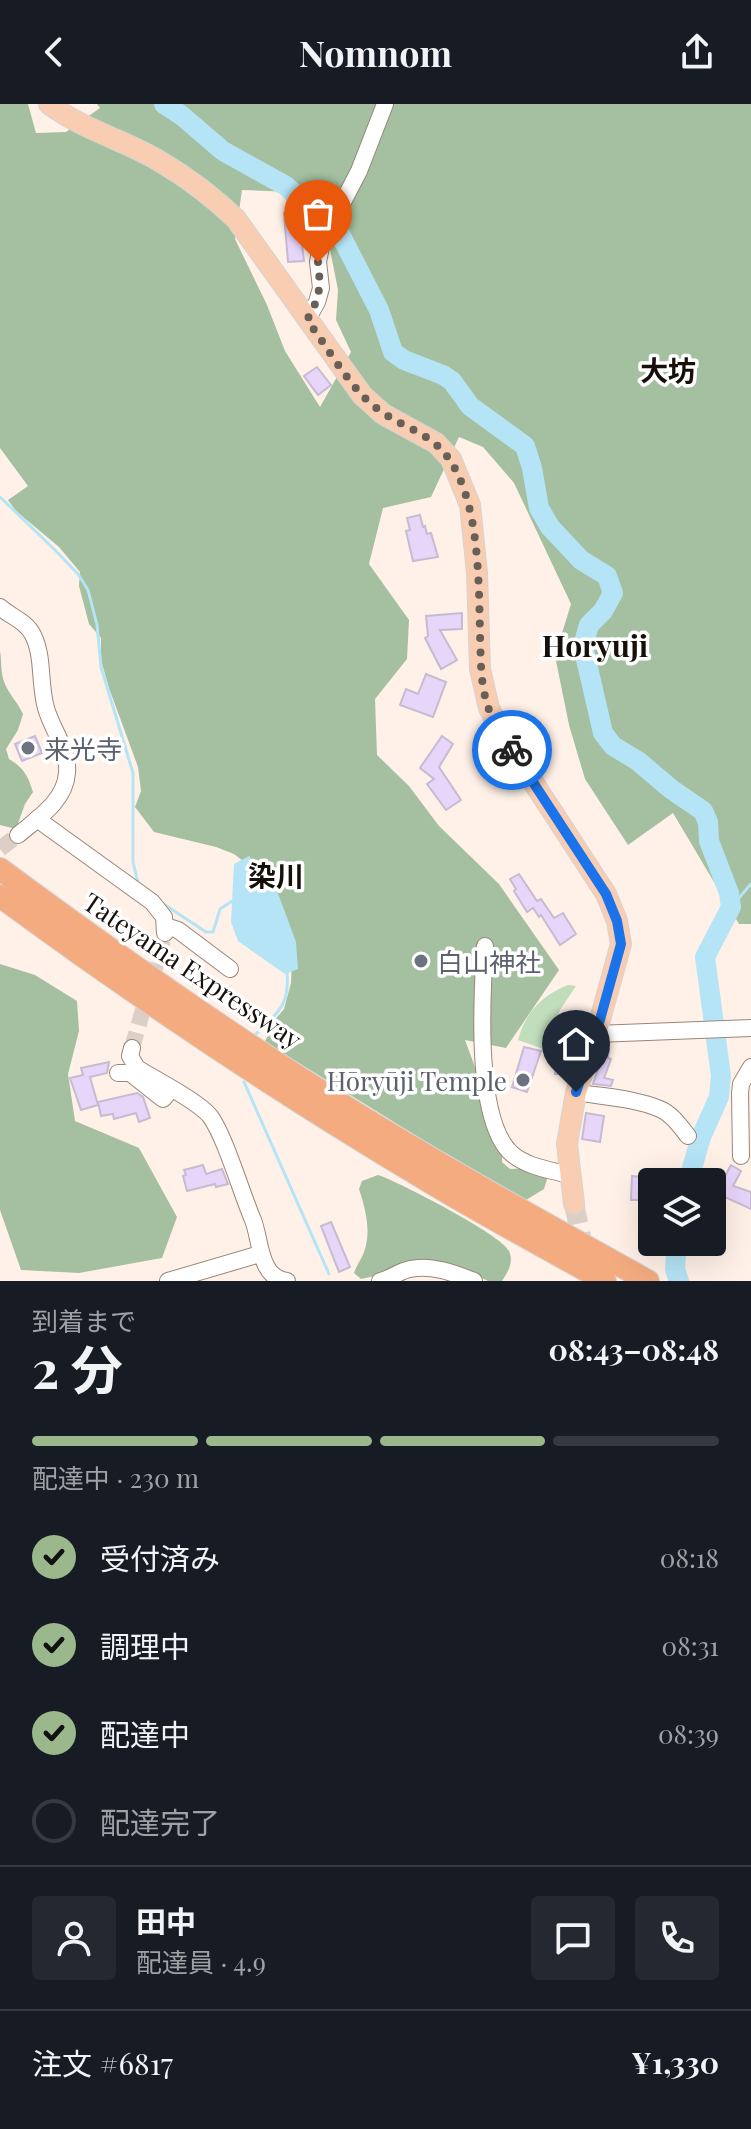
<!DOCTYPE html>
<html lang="ja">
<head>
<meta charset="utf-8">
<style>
  body { margin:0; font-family:"Playfair Display","Noto Sans JP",serif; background:#242831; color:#f1f3f6; height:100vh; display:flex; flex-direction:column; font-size:30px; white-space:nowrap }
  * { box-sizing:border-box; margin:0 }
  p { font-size:26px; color:#9ea1a6 }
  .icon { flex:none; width:44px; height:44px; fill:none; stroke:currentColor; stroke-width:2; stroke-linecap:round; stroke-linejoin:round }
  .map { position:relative; height:1177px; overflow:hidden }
  .details { display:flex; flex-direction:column; background:#171b24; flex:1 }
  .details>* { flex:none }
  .fabs { position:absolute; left:638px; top:1064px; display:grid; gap:16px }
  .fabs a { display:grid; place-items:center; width:88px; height:88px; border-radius:8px; background:#171b24; box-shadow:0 8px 32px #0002; font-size:40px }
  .pin { position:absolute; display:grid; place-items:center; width:68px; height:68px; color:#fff; margin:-82px -34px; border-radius:50% 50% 50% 0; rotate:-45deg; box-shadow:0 0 8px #0007 }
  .pin .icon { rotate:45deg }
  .courier { position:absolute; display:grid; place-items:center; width:80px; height:80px; margin:-40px; border:6px solid #1a73e8; border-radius:50%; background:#fff; color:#222; box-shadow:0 2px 10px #0007 }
  .summary em { font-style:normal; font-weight:700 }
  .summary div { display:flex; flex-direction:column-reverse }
  .summary { display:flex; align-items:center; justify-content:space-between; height:136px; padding:0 32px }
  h1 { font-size:52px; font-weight:700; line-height:60px }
  .bar { display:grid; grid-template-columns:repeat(4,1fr); gap:12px 8px; align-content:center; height:96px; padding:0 32px }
  .bar i { height:10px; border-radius:6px; background:#363941 }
  .bar .selected { background:#9ab88c }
  .bar p { grid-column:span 4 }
  .line { display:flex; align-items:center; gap:20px; padding:0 32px; border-top:2px solid #363941 }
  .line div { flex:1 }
  .round { display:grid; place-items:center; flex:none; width:84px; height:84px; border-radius:8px; background:#242831 }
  ol { padding:0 32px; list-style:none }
  li { display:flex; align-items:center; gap:24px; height:88px }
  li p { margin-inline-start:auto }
  li .icon { padding:8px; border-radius:50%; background:#9ab88c; color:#111; stroke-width:4 }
  li:last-child { color:#9ea1a6 }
  li i { width:44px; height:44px; border:4px solid #363941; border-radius:50% }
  header { display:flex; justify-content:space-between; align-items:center; height:104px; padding:0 32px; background:#171b24; font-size:36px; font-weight:700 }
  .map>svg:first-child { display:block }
  .green { fill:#c0ddbc }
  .forest { fill:#a4c0a0; fill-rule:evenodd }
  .water { fill:#b5e4f6 }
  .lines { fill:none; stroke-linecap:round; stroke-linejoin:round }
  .stream { stroke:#b5e4f6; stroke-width:3 }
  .river { stroke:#b5e4f6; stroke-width:20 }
  .building { fill:#e8d5fa; stroke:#c6bcd2; stroke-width:2 }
  .minor-tunnel { stroke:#dccfc6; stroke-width:16; stroke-dasharray:16 8; stroke-linecap:butt }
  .major-tunnel { stroke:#dccfc6; stroke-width:20; stroke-dasharray:20 10; stroke-linecap:butt }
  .minor-casing { stroke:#9a8677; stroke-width:18 }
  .major-casing { stroke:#d5d4d3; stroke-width:22 }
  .highway-casing { stroke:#d5d4d3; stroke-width:24 }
  .minor { stroke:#fff; stroke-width:16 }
  .major { stroke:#f8cdb2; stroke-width:20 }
  .highway { stroke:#f3ab7f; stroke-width:22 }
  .done { stroke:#685f57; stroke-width:8; stroke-dasharray:0 14.4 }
  .route { stroke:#1a73e8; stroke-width:10 }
  .worship-dot { fill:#6b7280; stroke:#fff; stroke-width:3 }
  .labels { text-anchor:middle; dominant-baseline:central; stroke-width:7; stroke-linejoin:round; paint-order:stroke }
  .worship-label { font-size:26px; fill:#5b616d; stroke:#fff; text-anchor:start }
  .street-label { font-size:26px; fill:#17100a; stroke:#fff }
  .neighbourhood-label { font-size:28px; font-weight:bold; fill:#17100a; stroke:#fff }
  .quarter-label { font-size:30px; font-weight:bold; fill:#17100a; stroke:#fff }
</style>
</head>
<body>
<header><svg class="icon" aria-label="back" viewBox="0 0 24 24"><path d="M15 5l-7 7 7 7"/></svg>Nomnom<svg class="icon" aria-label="share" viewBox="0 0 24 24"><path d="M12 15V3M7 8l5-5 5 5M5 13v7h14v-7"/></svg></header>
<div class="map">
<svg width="751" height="1177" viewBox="0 0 751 1177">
  <rect width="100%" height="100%" fill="#fff1e7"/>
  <!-- green -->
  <path class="green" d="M568,881L576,882L560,906L543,945L518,936C526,908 541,892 568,881Z"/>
  <!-- forest -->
  <g class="forest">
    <path d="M0,0H28L36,29L66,28L100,4L97,0H751V820H739L673,709L628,741L585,675L569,621L555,552L571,500L514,379L483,343L459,333L431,393L383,404L369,460L409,516L407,555L375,595L377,651L409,682L439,722L499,780L559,866L506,944L465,936L502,1036V1058L510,1065L535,1064L548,1072L544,1085L526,1096L476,1069L265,938L273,918L284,905L291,879L292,855L247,760L234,750L216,743L154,728L135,703L141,687L138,663L109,584L101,556V534L89,520L79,482L80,468L59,443L16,407L8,396L28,382L0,344ZM242,86L319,89L338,186L336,216L351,248L320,303L285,247L267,201L235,135Z"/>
    <path d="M0,547C2,557 0,569 5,580C9,590 18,599 23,610L18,626L6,645L9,655C24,664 28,672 33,688L25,700L16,725L0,721Z"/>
    <polygon points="0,860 35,871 77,897 79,927 68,970 75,1017 139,1044 177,1113 162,1154 79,1169 21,1166 0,1106"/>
    <path d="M378,1071C399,1078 502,1131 509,1147C514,1158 508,1168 502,1177H488L480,1173L379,1171L361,1175L354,1169C357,1160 363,1153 365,1145C371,1125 365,1104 359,1085L362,1077Z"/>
  </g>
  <!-- water -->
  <polygon class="water" points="249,752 270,775 279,792 296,838 298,865 285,870 238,837 231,818 234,760"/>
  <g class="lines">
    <!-- stream -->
    <g class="stream">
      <polyline points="0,393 54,445 78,470 88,486 97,521 101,563 133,669 133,758 138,779"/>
      <polyline points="162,799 206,828 213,828 220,805 234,796"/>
      <polyline points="731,803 751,780"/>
      <path d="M254,932C276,910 290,903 287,869"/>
      <polyline points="244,978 329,1170"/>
    </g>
    <!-- river -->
    <g class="river">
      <polyline points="164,0 181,11 223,47 286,82 323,116"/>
      <polyline points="339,128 379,206 393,248 404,256 443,271 452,277 470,302 525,342 532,364 539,404 550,423 581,456 607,472 613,489 603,507 589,521 583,542 603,629 613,642 638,657 671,685 703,707 708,718 709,737 729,789 731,803 705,853 721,972 719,993 701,1033 688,1078"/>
      <polyline points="677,1138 675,1165 679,1177"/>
    </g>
  </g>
  <!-- building -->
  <g class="building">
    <polygon points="298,106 304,157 288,158 284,109"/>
    <polygon points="317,263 331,281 318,291 304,272"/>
    <polygon points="420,411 423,423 425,422 427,430 431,429 438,453 413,457 406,427 410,426 407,414"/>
    <polygon points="462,509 462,525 440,526 457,556 441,565 425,534 428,532 426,512"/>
    <polygon points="426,570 446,578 433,613 400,601 406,585 418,590"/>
    <polygon points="35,632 42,649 22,657 15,640"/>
    <polygon points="442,632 453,640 439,663 461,696 446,706 427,680 434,675 420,664"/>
    <polygon points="519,770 537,797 541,795 554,814 563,809 576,830 560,841 541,811 539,813 533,804 527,808 514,787 516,785 510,775"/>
    <polygon points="564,925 574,925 573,940 577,941 576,948 575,951 565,949 564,970 555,970 556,955 554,954 557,939 562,941"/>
    <polygon points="524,943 541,947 527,988 512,983"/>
    <polygon points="605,944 609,945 608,954 611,955 604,974 613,976 611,982 593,980"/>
    <polygon points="109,958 107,969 90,973 98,1001 81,1006 70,974 83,971 81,964"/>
    <polygon points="137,989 143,993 150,1014 139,1018 136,1009 114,1015 113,1010 101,1012 98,998"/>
    <polygon points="586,1009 604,1012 600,1038 582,1035"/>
    <polygon points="203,1061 206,1070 222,1065 228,1080 216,1083 215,1080 187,1087 183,1072 186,1071 184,1066"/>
    <polygon points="731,1061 741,1067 733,1082 751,1088 751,1105 716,1089"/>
    <polygon points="632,1072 652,1074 652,1090 645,1087 647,1096 631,1096"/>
    <polygon points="331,1118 350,1163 339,1168 321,1122"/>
  </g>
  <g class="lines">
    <!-- minor-tunnel -->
    <g class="minor-tunnel">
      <polyline points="0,745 18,731"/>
      <polyline points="132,944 165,829"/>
    </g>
    <!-- major-tunnel -->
    <polyline class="major-tunnel" points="574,1100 585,1151"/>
    <!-- minor casing -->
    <g class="minor-casing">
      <g id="minor">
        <polyline points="307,216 317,198 321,184 318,158 322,138 359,67 385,0"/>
        <path d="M0,503C11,513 26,517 33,531C44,553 39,580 46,604C52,626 69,645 67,669C65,697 38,714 18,731"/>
        <polyline points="37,715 152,798 164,813 165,829"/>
        <polyline points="166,822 178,826 230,865"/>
        <path d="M485,842C482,891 474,1016 512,1050C527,1063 551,1066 569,1071"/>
        <polyline points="596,930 751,924"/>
        <path d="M132,944L130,952L137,964C154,975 198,997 210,1012C225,1032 242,1091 253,1116C261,1136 259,1174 287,1177"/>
        <polyline points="118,969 130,969 163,995 171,986"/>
        <path d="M576,988C603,993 634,994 660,1005C672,1010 680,1022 688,1032"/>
        <polyline points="741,1052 740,989 741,980 751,963"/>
        <polyline points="168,1177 260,1150"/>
        <path d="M380,1177C391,1175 399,1167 410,1165C431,1160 456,1170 474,1177"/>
      </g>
    </g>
    <!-- major casing -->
    <g class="major-casing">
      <path id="major" d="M49,0C83,26 125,36 161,58C188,74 214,94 236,115L362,291L383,310L436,339L451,355L470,401L477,469L480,565L489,604L505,635L606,790L617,817L621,840L596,930L576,988L567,1040L574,1100"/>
    </g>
    <!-- highway casing -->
    <g class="highway-casing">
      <g id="highway">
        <path d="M0,765C115,850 232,933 354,1008C450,1067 549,1122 648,1177"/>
        <path d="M0,792C137,893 279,988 425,1075C484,1111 545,1143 605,1177"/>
      </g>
    </g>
    <!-- minor -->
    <use href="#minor" class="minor"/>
    <!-- major -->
    <use href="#major" class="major"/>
    <!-- highway -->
    <use href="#highway" class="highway"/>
  </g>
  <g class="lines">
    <!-- done -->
    <path class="done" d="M318,158C321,184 320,193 307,216C326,241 343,272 365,294C404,332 439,321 462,380C479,424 479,484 480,531C481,556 480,579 488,603C493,618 503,633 512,646"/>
    <!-- route -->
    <polyline class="route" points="512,646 606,790 617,817 621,840 596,930 576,988"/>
  </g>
  <!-- markers -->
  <g class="worship-dot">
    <circle cx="28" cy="644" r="8"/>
    <circle cx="421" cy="857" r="8"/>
    <circle cx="523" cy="976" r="8"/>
  </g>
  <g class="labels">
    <!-- worship labels -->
    <g class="worship-label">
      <text x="44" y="644">来光寺</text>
      <text x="437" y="857">白山神社</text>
      <text x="507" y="976" text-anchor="end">Hōryūji Temple</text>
    </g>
    <!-- street labels -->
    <g class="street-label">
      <text transform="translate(193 866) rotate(34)">Tateyama Expressway</text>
    </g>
    <!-- neighbourhood labels -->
    <g class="neighbourhood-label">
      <text x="668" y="265">大坊</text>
      <text x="276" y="770">染川</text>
    </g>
    <!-- quarter labels -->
    <g class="quarter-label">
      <text x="595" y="541">Horyuji</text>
    </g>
  </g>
</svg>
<div class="fabs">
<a><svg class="icon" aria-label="layers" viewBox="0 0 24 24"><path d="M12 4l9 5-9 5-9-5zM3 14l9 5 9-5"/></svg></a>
</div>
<div class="pin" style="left:318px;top:158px;background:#ea580c"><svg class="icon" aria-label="bag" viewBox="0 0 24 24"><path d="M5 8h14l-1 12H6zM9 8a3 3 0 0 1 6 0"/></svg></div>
<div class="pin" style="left:576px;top:988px;background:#1f2937"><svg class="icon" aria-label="home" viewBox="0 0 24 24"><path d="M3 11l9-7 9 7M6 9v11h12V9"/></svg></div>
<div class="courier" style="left:512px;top:646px"><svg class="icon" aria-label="bike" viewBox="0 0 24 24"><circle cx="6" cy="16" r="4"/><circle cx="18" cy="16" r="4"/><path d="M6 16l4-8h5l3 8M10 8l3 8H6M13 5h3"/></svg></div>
</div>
<section class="details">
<div class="summary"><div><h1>2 分</h1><p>到着まで</p></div><em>08:43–08:48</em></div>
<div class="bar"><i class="selected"></i><i class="selected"></i><i class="selected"></i><i></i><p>配達中 · 230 m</p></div>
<ol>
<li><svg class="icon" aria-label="check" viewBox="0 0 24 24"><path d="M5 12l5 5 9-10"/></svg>受付済み<p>08:18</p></li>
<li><svg class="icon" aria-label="check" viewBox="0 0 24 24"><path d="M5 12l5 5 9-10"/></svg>調理中<p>08:31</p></li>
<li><svg class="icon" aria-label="check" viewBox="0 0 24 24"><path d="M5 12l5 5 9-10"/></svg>配達中<p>08:39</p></li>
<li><i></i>配達完了</li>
</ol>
<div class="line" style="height:144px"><a class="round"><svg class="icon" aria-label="person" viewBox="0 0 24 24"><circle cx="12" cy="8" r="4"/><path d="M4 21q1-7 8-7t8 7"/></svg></a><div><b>田中</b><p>配達員 · 4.9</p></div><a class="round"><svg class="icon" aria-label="chat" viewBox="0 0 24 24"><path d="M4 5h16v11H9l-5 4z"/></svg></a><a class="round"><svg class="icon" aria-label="phone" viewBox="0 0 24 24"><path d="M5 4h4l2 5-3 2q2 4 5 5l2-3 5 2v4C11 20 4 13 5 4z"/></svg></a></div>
<div class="line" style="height:104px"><div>注文 #6817</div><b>¥1,330</b></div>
</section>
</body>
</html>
